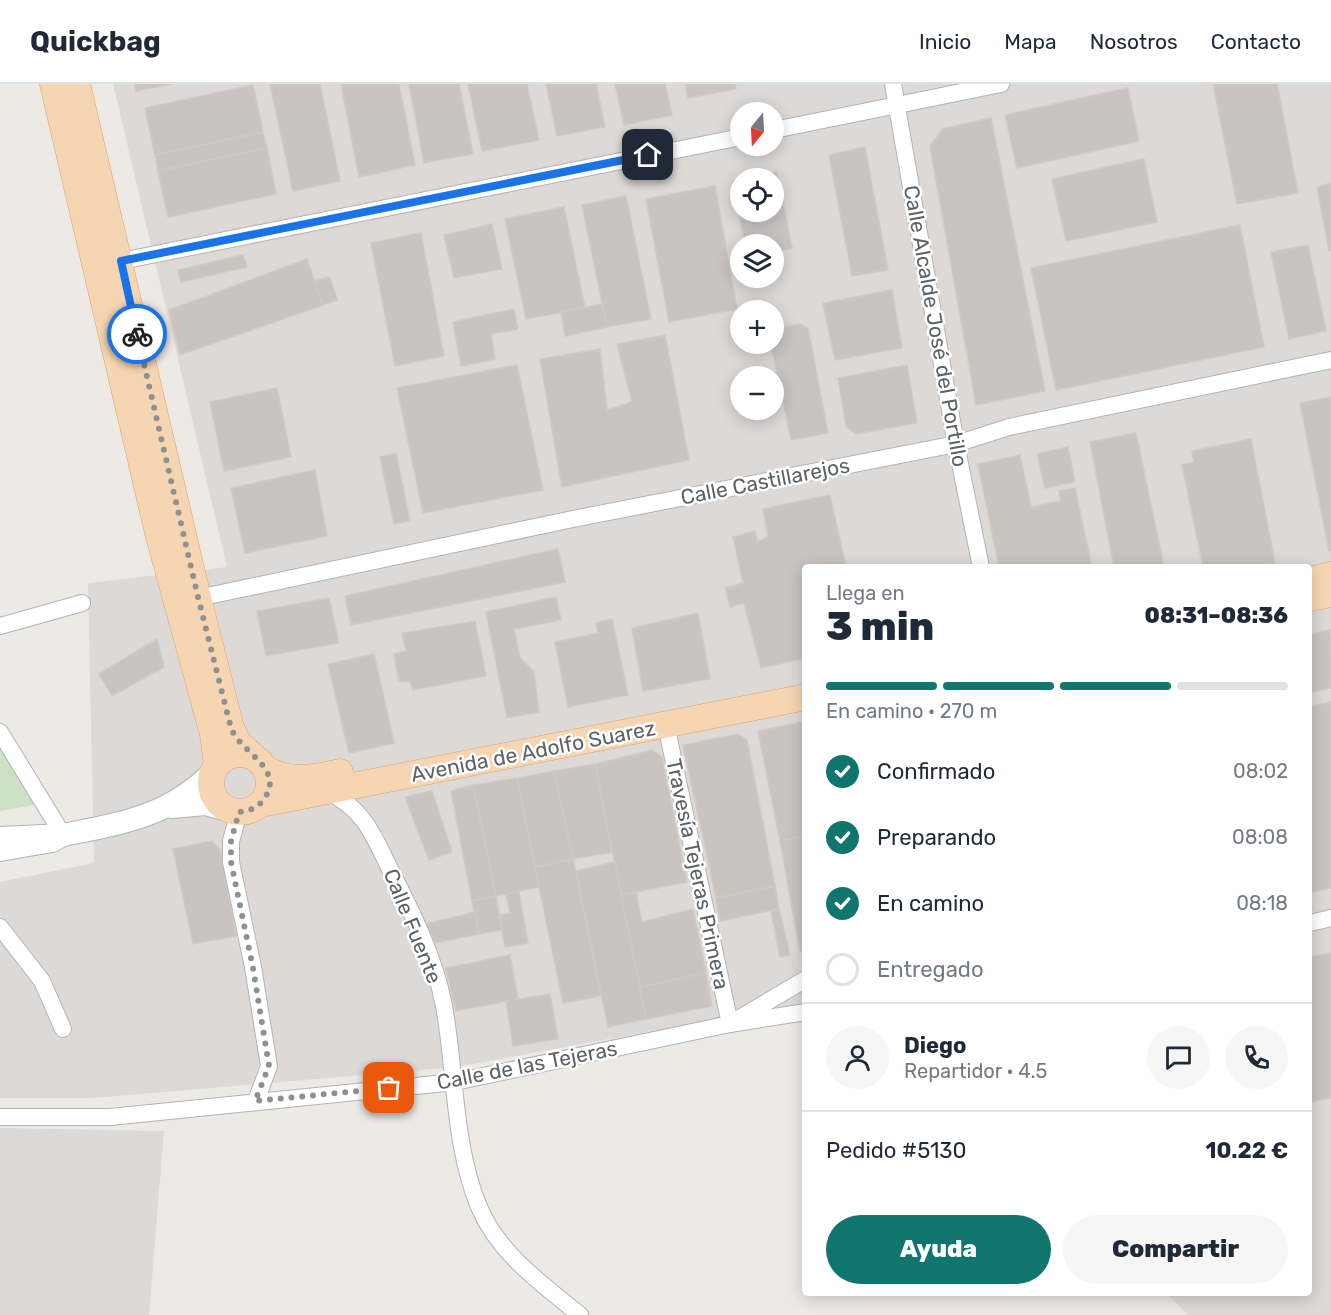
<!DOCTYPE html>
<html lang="es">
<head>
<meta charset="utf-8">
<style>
  body { margin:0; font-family:Rubik,sans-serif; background:#f6f6f7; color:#1f2937; height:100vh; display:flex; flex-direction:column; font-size:22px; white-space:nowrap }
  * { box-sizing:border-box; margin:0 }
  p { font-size:20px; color:#747a83 }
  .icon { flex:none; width:33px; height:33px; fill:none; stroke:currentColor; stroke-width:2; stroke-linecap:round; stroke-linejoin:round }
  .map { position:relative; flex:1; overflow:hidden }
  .details { position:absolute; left:802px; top:480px; width:510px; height:732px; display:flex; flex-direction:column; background:#fff; border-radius:6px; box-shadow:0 3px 15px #0003 }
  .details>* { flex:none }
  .needle { width:39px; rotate:198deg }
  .tools { position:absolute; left:730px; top:18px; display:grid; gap:12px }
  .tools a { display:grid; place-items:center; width:54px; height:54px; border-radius:50%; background:#fff; box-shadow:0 3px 15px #0003; font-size:30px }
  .pin { position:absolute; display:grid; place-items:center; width:51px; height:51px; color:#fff; margin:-26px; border-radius:12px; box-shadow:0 3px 9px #0006 }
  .courier { position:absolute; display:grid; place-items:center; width:60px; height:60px; margin:-30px; border:4px solid #1a73e8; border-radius:50%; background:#fff; color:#222; box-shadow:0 2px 8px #0007 }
  .headline em { font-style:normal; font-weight:800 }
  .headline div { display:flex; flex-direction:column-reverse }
  .headline { display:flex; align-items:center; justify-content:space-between; height:102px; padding:0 24px }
  h1 { font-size:39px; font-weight:800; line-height:45px }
  .bar { display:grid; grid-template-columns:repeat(4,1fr); gap:9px 6px; align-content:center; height:72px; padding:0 24px }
  .bar i { height:8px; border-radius:4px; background:#e0e1e3 }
  .bar .active { background:#0f766e }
  .bar p { grid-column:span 4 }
  .line { display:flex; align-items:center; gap:15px; padding:0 24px; border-top:2px solid #e0e1e3 }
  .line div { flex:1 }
  .round { display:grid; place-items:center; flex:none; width:63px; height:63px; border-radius:32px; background:#f6f6f7 }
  ol { padding:0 24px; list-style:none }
  li { display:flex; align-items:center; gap:18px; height:66px }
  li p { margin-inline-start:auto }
  li .icon { padding:6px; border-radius:50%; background:#0f766e; color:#fff; stroke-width:4 }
  li:last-child { color:#747a83 }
  li i { width:33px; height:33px; border:3px solid #e0e1e3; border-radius:50% }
  .button { display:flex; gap:12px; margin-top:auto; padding:12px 24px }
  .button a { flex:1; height:69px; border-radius:36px; background:#0f766e; color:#fff; font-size:24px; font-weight:800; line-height:69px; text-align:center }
  .button a+a { background:#f6f6f7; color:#1f2937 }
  header { display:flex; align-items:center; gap:36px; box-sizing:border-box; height:84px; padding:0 30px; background:#fff; border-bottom:2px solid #e0e1e3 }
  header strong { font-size:28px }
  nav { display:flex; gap:33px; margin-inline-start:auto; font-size:21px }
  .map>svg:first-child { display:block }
  .industrial { fill:#dcd9d7; fill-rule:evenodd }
  .green { fill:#cde2c4 }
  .building { fill:#c9c4c2; stroke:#d2c9c4; stroke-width:1.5 }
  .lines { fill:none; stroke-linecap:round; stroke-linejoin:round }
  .street-casing { stroke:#b0b4b6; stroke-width:18 }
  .secondary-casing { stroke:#afb4b6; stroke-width:24 }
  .primary-casing { stroke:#e29c6a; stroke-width:27 }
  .street { stroke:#fff; stroke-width:16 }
  .secondary { stroke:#fff; stroke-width:22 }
  .primary { stroke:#f6d6b2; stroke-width:26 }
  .done { stroke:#8f9191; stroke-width:6; stroke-dasharray:0 10.8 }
  .route { stroke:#1a73e8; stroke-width:8 }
  .labels { text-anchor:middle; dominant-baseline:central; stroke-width:5; stroke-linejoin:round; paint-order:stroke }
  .street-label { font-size:21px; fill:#5d6264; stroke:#fff }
</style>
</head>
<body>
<header>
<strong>Quickbag</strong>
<nav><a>Inicio</a><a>Mapa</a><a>Nosotros</a><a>Contacto</a></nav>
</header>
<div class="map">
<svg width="1331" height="1231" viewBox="0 0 1331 1231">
  <rect width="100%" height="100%" fill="#ede9e5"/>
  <!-- industrial -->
  <g class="industrial">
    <path d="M113,0H1331V1231H1188L1166,1209H1310V483H806L805,919L457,983L94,1014H0V798L94,779L88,499L227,483ZM741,28H774V62H741ZM741,94H774V128H741ZM741,160H774V194H741ZM741,226H774V260H741ZM741,292H774V326H741Z"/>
    <polygon points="0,1044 164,1047 149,1231 0,1231"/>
  </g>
  <!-- green -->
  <polygon class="green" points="0,661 41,720 0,727"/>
  <!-- building -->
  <g class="building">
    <polygon points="135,0 172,0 136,7"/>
    <polygon points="270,0 320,0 340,97 293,107"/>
    <polygon points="341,0 399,0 415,81 359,93"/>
    <polygon points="409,0 459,0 473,70 424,79"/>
    <polygon points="468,0 527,0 539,56 482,67"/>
    <polygon points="546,0 596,0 605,43 557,52"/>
    <polygon points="615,0 665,0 672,31 624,41"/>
    <polygon points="685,0 735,0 736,5 688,14"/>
    <polygon points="1213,0 1277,0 1298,109 1237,120"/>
    <polygon points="253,1 263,48 155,71 145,24"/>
    <polygon points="1128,4 1139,57 1017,84 1005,31"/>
    <polygon points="991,34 1045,307 976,321 930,62 943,45"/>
    <polygon points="263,48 267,64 158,87 155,71"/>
    <polygon points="865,63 888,186 852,192 829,71"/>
    <polygon points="267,64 276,110 168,133 158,87"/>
    <polygon points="1144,75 1157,138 1066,157 1052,95"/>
    <polygon points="777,88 792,164 774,168 774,160 745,160 733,97 741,96 741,128 774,128 774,94 746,94"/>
    <polygon points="1331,99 1331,166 1329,167 1317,103"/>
    <polygon points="715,102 737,225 669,238 646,115"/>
    <polygon points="626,112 651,235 607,243 582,121"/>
    <polygon points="564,123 585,224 526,235 505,135"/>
    <polygon points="492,140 502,185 454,194 444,151"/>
    <polygon points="1240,141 1264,263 1056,306 1031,184"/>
    <polygon points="421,149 444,272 395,282 371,159"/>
    <polygon points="1308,161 1326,247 1289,255 1271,168"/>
    <polygon points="243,171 247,183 181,198 178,186"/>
    <polygon points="307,175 323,221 180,271 169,226"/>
    <polygon points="330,193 337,216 323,221 314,197"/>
    <polygon points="892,206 902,264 835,276 823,219"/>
    <polygon points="602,220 607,243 565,252 561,228"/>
    <polygon points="514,225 518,245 491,250 495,275 461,282 453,238"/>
    <polygon points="800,240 808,244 828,349 791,356 771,260 774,260 774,246"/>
    <polygon points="665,251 689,376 562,403 540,275 600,265 607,326 632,318 617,260"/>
    <polygon points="517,281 543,406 423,429 397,304"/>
    <polygon points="907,281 917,339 855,350 846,342 838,294"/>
    <polygon points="277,304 291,373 224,387 210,318"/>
    <polygon points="1331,313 1331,466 1329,467 1300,319"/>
    <polygon points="1136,349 1164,483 1114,483 1090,358"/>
    <polygon points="1251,355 1275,479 1254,483 1203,483 1182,381 1194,378 1192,367"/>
    <polygon points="1068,363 1075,398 1045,404 1037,370"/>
    <polygon points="396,369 410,437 394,440 380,373"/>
    <polygon points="1020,371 1031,423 1061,417 1059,407 1075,404 1092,483 999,483 978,380"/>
    <polygon points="315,386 327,452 245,469 231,404"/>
    <polygon points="830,411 846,483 806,483 806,574 761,584 744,519 730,523 725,504 743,499 733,453 755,447 757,457 768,453 763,425"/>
    <polygon points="558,465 565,498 351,541 345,512"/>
    <polygon points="556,513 561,536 514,545 520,574 534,588 539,628 507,634 486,528"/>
    <polygon points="329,514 339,559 266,572 257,527"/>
    <polygon points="698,529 710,595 643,607 632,544"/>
    <polygon points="612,535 628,611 568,623 555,558 598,549 596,539"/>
    <polygon points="475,537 486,592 413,606 410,597 399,598 394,570 406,567 402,549"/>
    <polygon points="1330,546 1331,604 1310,608 1310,550"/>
    <polygon points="157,555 164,583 112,612 99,590"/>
    <polygon points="374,570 394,659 349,669 328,580"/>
    <polygon points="1331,618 1331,804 1310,808 1310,622"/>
    <polygon points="806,637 806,752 780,757 758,647"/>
    <polygon points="738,650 747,656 775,802 716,814 683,661"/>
    <polygon points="652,666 662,673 687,798 621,811 595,680"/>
    <polygon points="595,680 612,768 573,775 554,687"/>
    <polygon points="554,687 573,775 535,783 517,694"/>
    <polygon points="517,694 539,803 496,812 473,701"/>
    <polygon points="473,701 496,812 472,817 451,707"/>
    <polygon points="432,707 452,768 429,776 405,713"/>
    <polygon points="806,752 806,867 800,868 780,757"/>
    <polygon points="212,757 220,766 236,852 193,860 173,765"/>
    <polygon points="573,775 601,912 563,919 535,783"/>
    <polygon points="615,778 646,935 608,943 576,787"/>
    <polygon points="775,802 779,825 720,837 716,814"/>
    <polygon points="519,808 528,859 505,863 499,831 510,829 506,810"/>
    <polygon points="636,808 642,838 693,825 706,889 640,903 621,811"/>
    <polygon points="496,812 502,846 479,850 472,817"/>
    <polygon points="779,825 790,871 780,873 771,827"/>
    <polygon points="475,828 479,850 435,859 426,840"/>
    <polygon points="1331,869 1331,1014 1310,1018 1310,873"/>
    <polygon points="510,871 518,915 456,927 446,884"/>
    <polygon points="706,889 712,922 646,935 640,903"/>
    <polygon points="550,910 558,955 513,962 506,917"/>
  </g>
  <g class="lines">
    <!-- street casing -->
    <g class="street-casing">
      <g id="street">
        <polyline points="893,0 956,360 981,483"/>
        <polyline points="774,46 1001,0"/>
        <polyline points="121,177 741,53"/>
        <polyline points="198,514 573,435 956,360 1009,343 1331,276"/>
        <polyline points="0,542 82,519"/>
        <polyline points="666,641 730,940"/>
        <polyline points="0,648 63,751"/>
        <path d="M328,708C362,724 372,748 387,779C410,824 435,873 444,922C456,988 453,1060 479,1123C499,1170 541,1199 580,1231"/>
        <polyline points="239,728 231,757 231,778 253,883 269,982 256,1017"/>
        <polyline points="1310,839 1331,834"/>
        <polyline points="0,843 42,897 63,945"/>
        <polyline points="738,935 806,895"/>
        <polyline points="0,1033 110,1033 455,998 730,940 806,928"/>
      </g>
    </g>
    <!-- secondary casing -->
    <g class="secondary-casing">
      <g id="secondary">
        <polyline points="172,723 205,720 229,726"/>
        <path d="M63,751C122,739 168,733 213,688"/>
        <polyline points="0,754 63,751 52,757 0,766"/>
      </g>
    </g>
    <!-- primary casing -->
    <g class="primary-casing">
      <g id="primary">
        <polyline points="53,0 158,449 213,650 217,681"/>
        <polyline points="77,0 198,514 231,644 239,660 252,671"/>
        <polyline points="1310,496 1331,491"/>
        <polyline points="1310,514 1331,510"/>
        <circle cx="240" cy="699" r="29"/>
        <path d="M266,685C291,699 313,694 340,688"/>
        <polyline points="261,720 806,613"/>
      </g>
    </g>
    <!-- street -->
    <use href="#street" class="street"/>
    <!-- secondary -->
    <use href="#secondary" class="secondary"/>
    <!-- primary -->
    <use href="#primary" class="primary"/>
  </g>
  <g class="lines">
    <!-- done -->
    <path class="done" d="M137,250L198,513L231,644C240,669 286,684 264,715C258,724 249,727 239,728L231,757V778L253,884L269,982L255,1017L389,1004"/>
    <!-- route -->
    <polyline class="route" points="137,250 121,177 648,71"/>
  </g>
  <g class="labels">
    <!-- street labels -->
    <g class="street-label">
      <text transform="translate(936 242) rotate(80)">Calle Alcalde José del Portillo</text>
      <text transform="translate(765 397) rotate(-11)">Calle Castillarejos</text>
      <text transform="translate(533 667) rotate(-11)">Avenida de Adolfo Suarez</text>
      <text transform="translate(698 790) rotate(78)">Travesía Tejeras Primera</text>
      <text transform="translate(413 842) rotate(68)">Calle Fuente</text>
      <text transform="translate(527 981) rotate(-11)">Calle de las Tejeras</text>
    </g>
  </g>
</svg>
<div class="tools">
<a><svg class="needle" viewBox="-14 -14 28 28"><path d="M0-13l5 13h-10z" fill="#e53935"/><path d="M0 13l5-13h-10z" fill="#747a83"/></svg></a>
<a><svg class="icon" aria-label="locate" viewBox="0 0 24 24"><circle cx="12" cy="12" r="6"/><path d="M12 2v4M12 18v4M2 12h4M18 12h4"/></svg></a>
<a><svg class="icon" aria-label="layers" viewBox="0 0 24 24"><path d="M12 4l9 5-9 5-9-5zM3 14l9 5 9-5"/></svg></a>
<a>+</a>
<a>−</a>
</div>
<div class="pin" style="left:389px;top:1004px;background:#ea580c"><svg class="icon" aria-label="bag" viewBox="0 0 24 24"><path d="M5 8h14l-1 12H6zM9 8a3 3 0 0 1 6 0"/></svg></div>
<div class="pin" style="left:648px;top:71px;background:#1f2937"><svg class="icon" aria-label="home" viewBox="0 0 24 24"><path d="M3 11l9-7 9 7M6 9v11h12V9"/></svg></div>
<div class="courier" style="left:137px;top:250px"><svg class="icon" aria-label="bike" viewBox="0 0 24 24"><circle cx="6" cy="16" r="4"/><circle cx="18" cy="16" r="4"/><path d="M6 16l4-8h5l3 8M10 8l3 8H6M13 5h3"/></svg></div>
<section class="details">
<div class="headline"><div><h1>3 min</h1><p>Llega en</p></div><em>08:31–08:36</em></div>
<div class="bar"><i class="active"></i><i class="active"></i><i class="active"></i><i></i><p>En camino · 270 m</p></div>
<ol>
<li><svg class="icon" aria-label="check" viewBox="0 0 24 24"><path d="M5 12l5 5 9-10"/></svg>Confirmado<p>08:02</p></li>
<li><svg class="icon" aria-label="check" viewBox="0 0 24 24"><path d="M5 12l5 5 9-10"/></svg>Preparando<p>08:08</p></li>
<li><svg class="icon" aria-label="check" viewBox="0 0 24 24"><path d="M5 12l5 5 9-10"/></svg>En camino<p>08:18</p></li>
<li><i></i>Entregado</li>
</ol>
<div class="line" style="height:108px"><a class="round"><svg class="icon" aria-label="person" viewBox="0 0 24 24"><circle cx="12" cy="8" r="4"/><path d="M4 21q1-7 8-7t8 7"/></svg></a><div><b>Diego</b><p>Repartidor · 4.5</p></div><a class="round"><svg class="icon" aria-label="chat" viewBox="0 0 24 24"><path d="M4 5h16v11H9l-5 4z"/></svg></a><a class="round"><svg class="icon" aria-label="phone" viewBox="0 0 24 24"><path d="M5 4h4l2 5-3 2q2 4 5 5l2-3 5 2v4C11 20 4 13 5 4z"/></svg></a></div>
<div class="line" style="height:78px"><div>Pedido #5130</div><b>10.22 €</b></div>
<div class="button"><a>Ayuda</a><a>Compartir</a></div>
</section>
</div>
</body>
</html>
